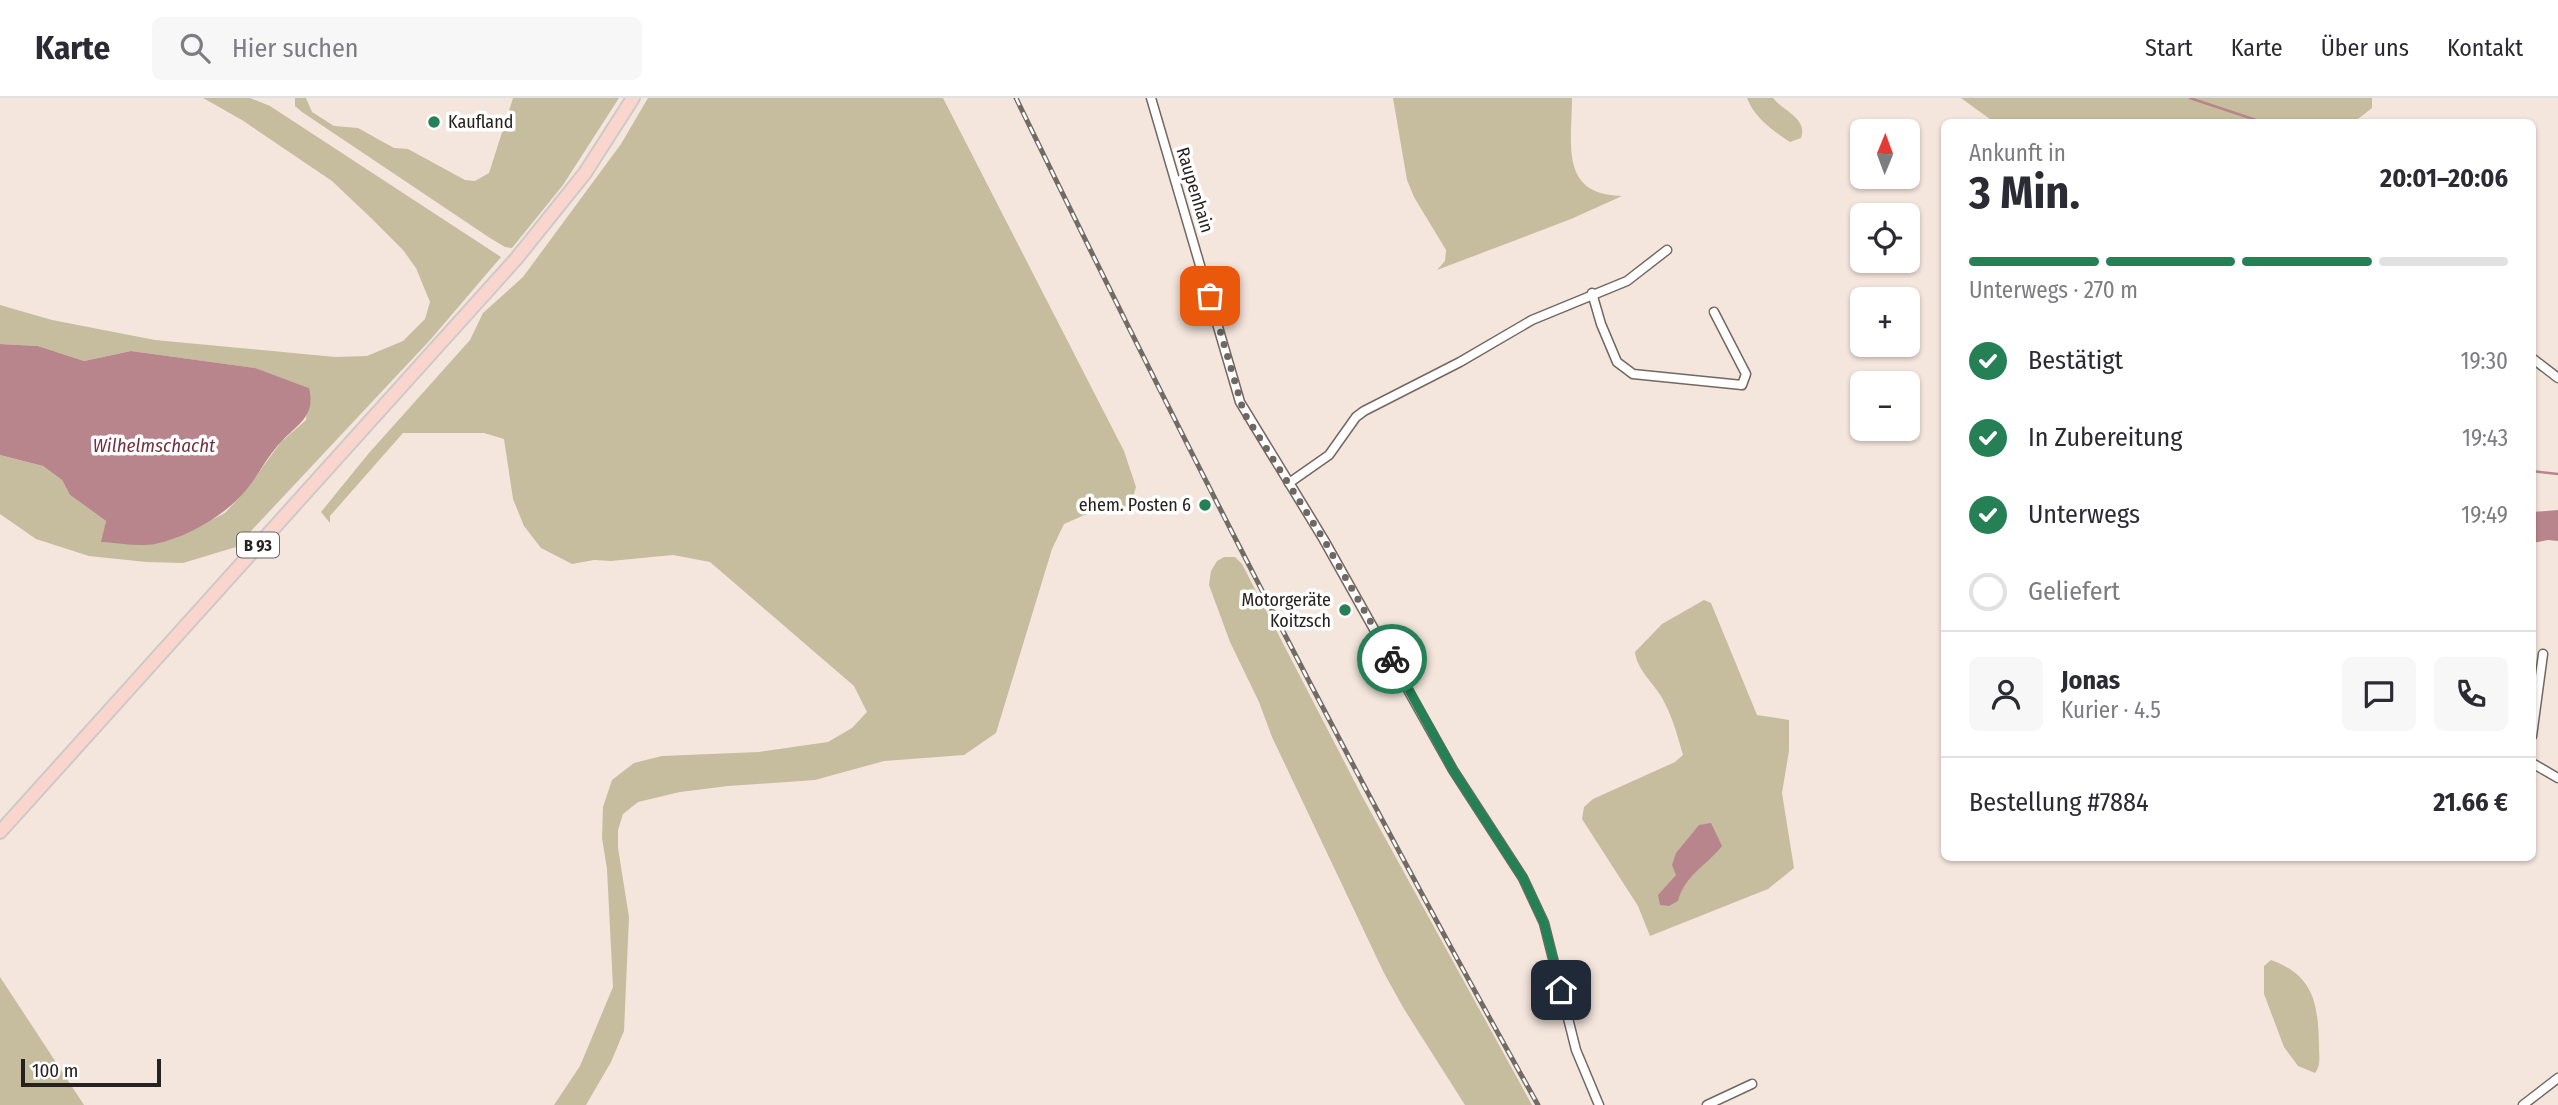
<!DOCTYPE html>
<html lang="de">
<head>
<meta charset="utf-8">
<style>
  body { margin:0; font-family:"Fira Sans Condensed",sans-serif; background:#f7f7f7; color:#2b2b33; height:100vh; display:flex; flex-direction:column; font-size:26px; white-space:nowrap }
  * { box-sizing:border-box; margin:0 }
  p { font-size:23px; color:#7c7c81 }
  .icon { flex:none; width:38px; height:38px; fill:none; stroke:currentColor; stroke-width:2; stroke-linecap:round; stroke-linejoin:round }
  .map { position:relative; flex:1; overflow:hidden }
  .panel { position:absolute; left:1941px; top:21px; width:595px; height:742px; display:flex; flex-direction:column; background:#fff; border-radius:10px; box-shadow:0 2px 5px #0004 }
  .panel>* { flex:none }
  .needle { width:46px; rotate:1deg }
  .controls { position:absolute; left:1850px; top:21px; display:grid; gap:14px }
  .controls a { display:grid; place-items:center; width:70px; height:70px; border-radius:10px; background:#fff; box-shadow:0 2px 5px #0004; font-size:35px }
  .scale { position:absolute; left:21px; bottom:18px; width:140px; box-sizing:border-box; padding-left:7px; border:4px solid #27221f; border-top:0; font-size:19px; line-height:24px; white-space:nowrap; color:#27221f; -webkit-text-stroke:5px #fff; paint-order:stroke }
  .pin { position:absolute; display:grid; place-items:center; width:60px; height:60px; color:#fff; margin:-30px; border-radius:14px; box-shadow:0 4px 10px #0006 }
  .courier { position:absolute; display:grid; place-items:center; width:70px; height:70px; margin:-35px; border:5px solid #258056; border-radius:50%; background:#fff; color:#222; box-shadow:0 2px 9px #0007 }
  .headline em { font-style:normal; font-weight:700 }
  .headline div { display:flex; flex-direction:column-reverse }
  .headline { display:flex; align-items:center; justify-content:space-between; height:119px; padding:0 28px }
  h1 { font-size:46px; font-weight:700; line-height:52px }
  .bar { display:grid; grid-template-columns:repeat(4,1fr); gap:10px 7px; align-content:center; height:84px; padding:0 28px }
  .bar i { height:9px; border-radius:5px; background:#e1e1e2 }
  .bar .selected { background:#258056 }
  .bar p { grid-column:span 4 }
  .line { display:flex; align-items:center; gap:18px; padding:0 28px; border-top:2px solid #e1e1e2 }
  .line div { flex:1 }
  .round { display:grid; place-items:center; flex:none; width:74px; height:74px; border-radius:10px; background:#f7f7f7 }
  ol { padding:0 28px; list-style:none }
  li { display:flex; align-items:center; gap:21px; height:77px }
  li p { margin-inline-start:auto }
  li .icon { padding:7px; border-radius:50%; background:#258056; color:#fff; stroke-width:4 }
  li:last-child { color:#7c7c81 }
  li i { width:38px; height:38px; border:4px solid #e1e1e2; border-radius:50% }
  header { display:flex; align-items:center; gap:42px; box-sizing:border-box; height:98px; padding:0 35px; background:#fff; border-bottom:2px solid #e1e1e2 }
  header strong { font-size:33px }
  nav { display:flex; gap:38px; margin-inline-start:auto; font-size:24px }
  .search { width:490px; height:63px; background:#f7f7f7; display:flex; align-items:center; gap:18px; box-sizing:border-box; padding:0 24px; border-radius:10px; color:#7c7c81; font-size:26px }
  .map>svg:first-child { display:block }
  .green { fill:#c5bd9d }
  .water { fill:#b9858c }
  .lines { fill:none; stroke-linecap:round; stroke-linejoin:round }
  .stream { stroke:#b9858c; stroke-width:2.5 }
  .minor-casing { stroke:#73675f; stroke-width:11 }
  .primary-casing { stroke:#cbcac9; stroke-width:16 }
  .minor { stroke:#fff; stroke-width:8 }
  .primary { stroke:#fad5cd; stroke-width:12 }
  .rail-casing { stroke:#726a64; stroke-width:5 }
  .rail { stroke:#fff; stroke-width:2.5; stroke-dasharray:8; stroke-linecap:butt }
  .done { stroke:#6f6762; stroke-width:7; stroke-dasharray:0 12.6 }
  .route { stroke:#258056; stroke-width:9 }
  .poi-dot { fill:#258056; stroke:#fff; stroke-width:2.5 }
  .labels { text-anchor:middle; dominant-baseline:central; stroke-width:7; stroke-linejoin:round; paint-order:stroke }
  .shield { fill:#fff; stroke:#686462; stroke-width:2 }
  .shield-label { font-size:16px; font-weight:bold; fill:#27221f }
  .poi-label { font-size:18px; fill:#27221f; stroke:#fff; text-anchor:end }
  .street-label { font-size:18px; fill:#27221f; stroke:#fff }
  .water-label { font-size:19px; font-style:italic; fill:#74313d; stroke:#fff }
</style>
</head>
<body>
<header>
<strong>Karte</strong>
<div class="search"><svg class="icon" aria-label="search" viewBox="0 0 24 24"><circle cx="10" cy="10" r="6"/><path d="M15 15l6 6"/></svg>Hier suchen</div>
<nav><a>Start</a><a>Karte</a><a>Über uns</a><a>Kontakt</a></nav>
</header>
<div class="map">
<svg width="2558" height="1007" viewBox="0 0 2558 1007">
  <rect width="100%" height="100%" fill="#f4e6dd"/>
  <!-- green -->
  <g class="green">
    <polygon points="203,0 250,0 270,8 501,159 431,241 236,449 183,465 146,464 89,458 36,441 0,416 0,357 43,368 62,382 70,397 106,423 102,444 154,446 192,432 225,415 245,393 281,344 306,322 309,290 254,270 131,253 84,263 38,248 0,246 0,207 52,222 155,242 335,259 367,258 403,243 425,221 430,204 416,170 403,152 370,119 332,83 242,22"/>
    <polygon points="295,0 306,0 312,14 334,28 358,30 394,50 408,51 465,82 475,83 489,75 513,0 619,0 563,87 512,150 505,149 490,140 302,14 295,8"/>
    <polygon points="648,0 943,0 1124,353 1136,389 1131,406 1116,416 1089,415 1064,426 1052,451 996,635 964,657 884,663 815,682 728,688 680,694 638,704 623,716 618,732 618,750 629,819 624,933 611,964 586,1007 554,1007 580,968 613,889 607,771 602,740 603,709 612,682 634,665 662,658 759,654 828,644 852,630 867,614 854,588 710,464 673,457 611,463 594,462 572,466 541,450 524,428 513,401 504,341 484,335 403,335 330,418 330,425 321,414 369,355 470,242 483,215 523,179 621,46"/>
    <path d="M1393,0H1572C1572,46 1559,97 1622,98L1571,121L1437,172L1445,163L1446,152L1414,99L1407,82Z"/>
    <path d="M1747,0H1773C1783,13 1808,20 1801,40L1790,44C1773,33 1754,19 1747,0Z"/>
    <polygon points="1961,0 2372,0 2372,10 2354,24 1994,24"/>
    <polygon points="1224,459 1235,459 1242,466 1362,698 1532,1007 1465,1007 1404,911 1384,875 1272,639 1259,604 1230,544 1209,487 1211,473 1217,463"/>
    <path d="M1704,502L1711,505L1757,617L1789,622V653L1782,695L1794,770L1768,791L1650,838L1638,808L1582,721L1584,709L1593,701L1675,664L1683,657C1677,636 1672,617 1661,598C1652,584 1637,571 1635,554L1662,526Z"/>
    <path d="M2271,862C2315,878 2318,907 2319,948C2319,958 2321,968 2315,975L2298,968L2284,949L2264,896V868Z"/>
    <polygon points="0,879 84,1007 0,1007"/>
  </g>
  <!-- water -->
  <g class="water">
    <path d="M0,246L38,248L84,263L131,253L255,270L309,290C316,318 298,326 282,343C268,357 259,376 247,391C226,417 188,439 155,446C139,449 118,445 101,444L106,423L70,397L62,382L43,368L0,357Z"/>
    <polygon points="2558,412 2558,443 2548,442 2532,445 2532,414"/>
    <path d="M1711,725L1722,748C1706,768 1685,777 1678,803L1669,808L1660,807L1658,797L1676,777L1672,767L1676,755L1699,727Z"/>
  </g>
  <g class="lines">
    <!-- stream -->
    <g class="stream">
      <polyline points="2190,0 2262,24"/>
      <polyline points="2532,373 2558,376"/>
    </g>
    <!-- minor casing -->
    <g class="minor-casing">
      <g id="minor">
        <polyline points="1151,0 1240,304 1324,442 1453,672 1523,780 1544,825 1576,952 1599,1007"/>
        <polyline points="1592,195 1601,226 1617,264 1633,276 1742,287 1746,276 1714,214"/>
        <polyline points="2532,260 2558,280"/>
        <polyline points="1289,385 1329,357 1356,319 1364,313 1460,264 1532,222 1627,183 1667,152"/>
        <polyline points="2532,638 2543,556"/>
        <polyline points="2532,665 2558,680"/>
        <polyline points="1707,1007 1752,986"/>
        <polyline points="2523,1007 2558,980"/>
      </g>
    </g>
    <!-- primary casing -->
    <g class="primary-casing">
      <polyline id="primary" points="0,734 516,161 585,75 633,0"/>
    </g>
    <!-- minor -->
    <use href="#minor" class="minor"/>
    <!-- primary -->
    <use href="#primary" class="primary"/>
    <!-- rail casing -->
    <g class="rail-casing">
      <path id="rail" d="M1016,0C1181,340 1353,677 1538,1007"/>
    </g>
    <!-- rail -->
    <use href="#rail" class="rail"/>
  </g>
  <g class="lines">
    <!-- done -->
    <polyline class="done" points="1210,198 1244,315 1324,442 1392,561"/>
    <!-- route -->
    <polyline class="route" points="1392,561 1453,672 1523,780 1544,825 1561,892"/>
  </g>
  <!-- markers -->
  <g class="poi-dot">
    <circle cx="434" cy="24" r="7"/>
    <circle cx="1205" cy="407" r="7"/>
    <circle cx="1345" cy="512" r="7"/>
  </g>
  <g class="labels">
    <!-- shield labels -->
    <rect class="shield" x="237" y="434.5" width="42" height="25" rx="5"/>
    <g class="shield-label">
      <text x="258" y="447">B 93</text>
    </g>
    <!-- poi labels -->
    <g class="poi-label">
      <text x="448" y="24" text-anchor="start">Kaufland</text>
      <text x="1191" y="407">ehem. Posten 6</text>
      <text x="1331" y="502">Motorgeräte<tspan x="1331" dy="21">Koitzsch</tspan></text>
    </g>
    <!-- street labels -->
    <g class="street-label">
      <text transform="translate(1195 92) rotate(73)">Raupenhain</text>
    </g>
    <!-- water labels -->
    <g class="water-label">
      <text x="154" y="347">Wilhelmschacht</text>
    </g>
  </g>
</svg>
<div class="controls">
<a><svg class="needle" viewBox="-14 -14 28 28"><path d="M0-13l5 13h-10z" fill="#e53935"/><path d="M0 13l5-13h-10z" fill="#7c7c81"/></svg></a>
<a><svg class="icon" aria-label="locate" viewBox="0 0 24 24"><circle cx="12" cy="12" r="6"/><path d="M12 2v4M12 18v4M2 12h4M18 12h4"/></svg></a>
<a>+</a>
<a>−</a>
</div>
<div class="scale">100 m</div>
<div class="pin" style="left:1210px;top:198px;background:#ea580c"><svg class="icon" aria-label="bag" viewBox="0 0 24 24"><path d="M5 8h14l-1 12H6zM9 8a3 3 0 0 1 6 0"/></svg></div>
<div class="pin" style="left:1561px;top:892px;background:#1f2937"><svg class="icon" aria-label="home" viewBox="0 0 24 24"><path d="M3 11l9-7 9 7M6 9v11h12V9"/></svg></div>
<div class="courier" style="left:1392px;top:561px"><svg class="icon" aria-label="bike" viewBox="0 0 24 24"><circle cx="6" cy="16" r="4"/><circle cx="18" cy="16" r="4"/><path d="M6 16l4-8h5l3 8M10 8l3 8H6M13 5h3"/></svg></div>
<section class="panel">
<div class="headline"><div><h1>3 Min.</h1><p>Ankunft in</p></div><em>20:01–20:06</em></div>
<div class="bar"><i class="selected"></i><i class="selected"></i><i class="selected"></i><i></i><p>Unterwegs · 270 m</p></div>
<ol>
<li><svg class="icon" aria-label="check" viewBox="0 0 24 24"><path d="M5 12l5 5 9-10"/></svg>Bestätigt<p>19:30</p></li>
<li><svg class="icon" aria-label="check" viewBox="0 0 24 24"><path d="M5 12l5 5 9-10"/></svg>In Zubereitung<p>19:43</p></li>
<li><svg class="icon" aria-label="check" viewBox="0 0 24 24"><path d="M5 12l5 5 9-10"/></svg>Unterwegs<p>19:49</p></li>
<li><i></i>Geliefert</li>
</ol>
<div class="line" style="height:126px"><a class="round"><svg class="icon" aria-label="person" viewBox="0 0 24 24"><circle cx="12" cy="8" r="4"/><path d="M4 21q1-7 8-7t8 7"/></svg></a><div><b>Jonas</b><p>Kurier · 4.5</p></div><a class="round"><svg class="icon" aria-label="chat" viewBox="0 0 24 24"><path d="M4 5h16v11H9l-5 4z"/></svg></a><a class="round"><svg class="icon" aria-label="phone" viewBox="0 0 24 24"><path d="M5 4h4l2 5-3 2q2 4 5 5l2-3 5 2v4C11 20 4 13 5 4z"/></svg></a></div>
<div class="line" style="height:91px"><div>Bestellung #7884</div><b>21.66 €</b></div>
</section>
</div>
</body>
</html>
